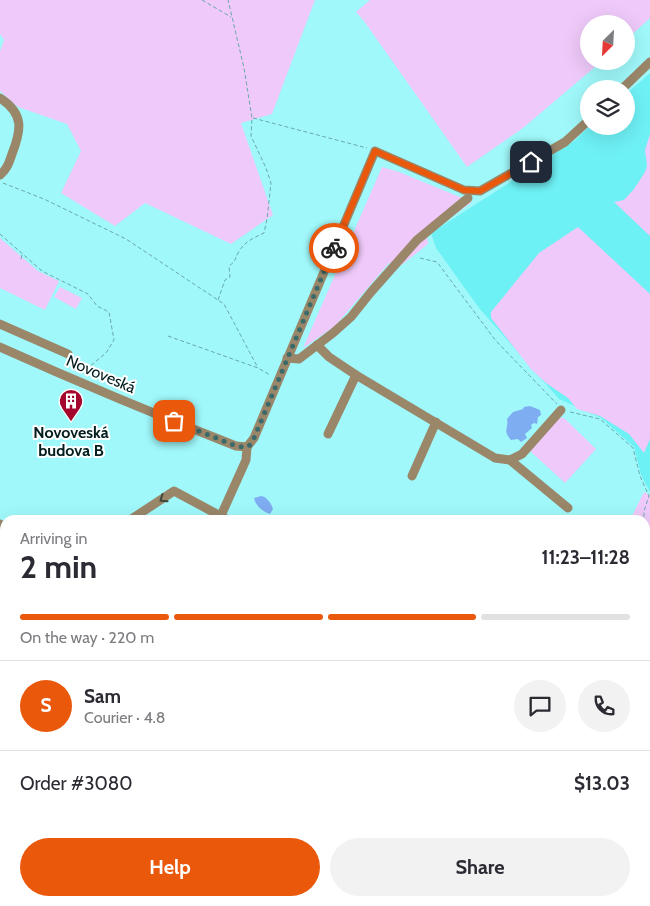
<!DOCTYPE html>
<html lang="en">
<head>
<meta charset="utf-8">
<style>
  body { margin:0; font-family:Cabin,sans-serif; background:#f2f2f3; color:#2b2b33; height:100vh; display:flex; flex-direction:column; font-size:19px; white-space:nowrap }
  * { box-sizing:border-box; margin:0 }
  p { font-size:16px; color:#7c7c81 }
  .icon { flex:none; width:28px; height:28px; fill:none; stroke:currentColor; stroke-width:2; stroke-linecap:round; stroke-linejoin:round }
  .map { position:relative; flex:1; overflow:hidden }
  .drawer { position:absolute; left:0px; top:515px; width:650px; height:391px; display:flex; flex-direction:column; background:#fff; border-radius:15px 15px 0 0; box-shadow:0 5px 20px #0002 }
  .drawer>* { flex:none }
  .needle { width:32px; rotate:204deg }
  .controls { position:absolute; left:580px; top:15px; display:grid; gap:10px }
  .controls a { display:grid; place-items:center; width:55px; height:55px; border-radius:50%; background:#fff; box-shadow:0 5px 20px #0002; font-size:25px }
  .pin { position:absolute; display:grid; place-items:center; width:42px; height:42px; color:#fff; margin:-21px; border-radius:10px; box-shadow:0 2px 8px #0006 }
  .courier { position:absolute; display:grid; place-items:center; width:50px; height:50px; margin:-25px; border:4px solid #ea580c; border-radius:50%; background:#fff; color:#222; box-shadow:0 1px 6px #0007 }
  .head em { font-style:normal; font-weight:800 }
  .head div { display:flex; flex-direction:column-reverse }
  .head { display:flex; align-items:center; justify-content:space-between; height:85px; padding:0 20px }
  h1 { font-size:32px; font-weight:800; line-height:38px }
  .bar { display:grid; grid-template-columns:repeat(4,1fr); gap:8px 5px; align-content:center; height:60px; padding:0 20px }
  .bar i { height:6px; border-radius:4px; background:#e1e1e2 }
  .bar .selected { background:#ea580c }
  .bar p { grid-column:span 4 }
  .line { display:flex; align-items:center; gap:12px; padding:0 20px; border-top:1px solid #e1e1e2 }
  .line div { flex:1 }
  .round { display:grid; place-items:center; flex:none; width:52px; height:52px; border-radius:26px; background:#f2f2f3 }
  .primary-button { display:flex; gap:10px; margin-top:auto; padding:10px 20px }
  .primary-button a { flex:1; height:58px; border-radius:30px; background:#ea580c; color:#fff; font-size:20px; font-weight:800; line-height:58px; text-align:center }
  .primary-button a+a { background:#f2f2f3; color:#2b2b33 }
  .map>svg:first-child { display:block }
  .built { fill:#6ef1f5 }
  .green { fill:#eec9f9 }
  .water { fill:#7fadf2 }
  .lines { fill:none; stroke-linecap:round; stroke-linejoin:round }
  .path { stroke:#68a9aa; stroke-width:1; stroke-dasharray:4 2.5; stroke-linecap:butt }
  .minor { stroke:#9a876a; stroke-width:9 }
  .oneway { stroke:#40473c }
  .done { stroke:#3b6a6b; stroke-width:5; stroke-dasharray:0 9 }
  .route { stroke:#ea580c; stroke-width:6 }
  .labels { text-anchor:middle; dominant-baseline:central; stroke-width:4; stroke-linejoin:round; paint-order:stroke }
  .street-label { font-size:16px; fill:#041d1e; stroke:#fff }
  .poi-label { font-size:16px; font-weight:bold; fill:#041d1e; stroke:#fff }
</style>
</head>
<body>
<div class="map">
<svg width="650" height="906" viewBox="0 0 650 906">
  <rect width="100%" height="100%" fill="#a0f8fa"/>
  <!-- built -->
  <polygon class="built" points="650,73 650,492 641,475 634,447 601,418 559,399 479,308 436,248 431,233 574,141 590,126 626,126 626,94"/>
  <!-- green -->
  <g class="green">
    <polygon points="0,0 315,0 272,114 241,123 273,215 231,244 145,203 115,226 61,193 81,151 67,124 18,107 0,91 0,51 4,40 0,34"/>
    <polygon points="370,0 650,0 650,18 626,40 626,24 589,24 589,61 602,61 523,128 467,167 364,21 356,12"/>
    <polygon points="650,134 650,236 614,202 624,200 634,189 645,172 647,166 645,150"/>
    <polygon points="382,167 399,172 472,202 427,234 428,244 399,267 389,263 335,326 303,348"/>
    <polygon points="578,227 650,294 650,439 644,453 629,434 600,416 577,409 568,398 546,383 531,369 491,318 491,312 539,253"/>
    <polygon points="0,238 38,271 59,281 45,310 0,288"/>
    <polygon points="60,287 82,298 76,309 54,297"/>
    <polygon points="558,418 564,418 596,449 565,483 530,451"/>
    <polygon points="644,492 650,495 650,622 645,617 645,520 630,520"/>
    <polygon points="650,638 650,869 645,871 645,643"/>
    <polygon points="5,699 5,901 618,901 622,906 0,906 0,709"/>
    <polygon points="650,870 650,906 628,906 627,901 645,901 645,873"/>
  </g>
  <!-- water -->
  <g class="water">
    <path d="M530,406L540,410L541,415L538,417L537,424L534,423L531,425L532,428L525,434L527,438L521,442L518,439L511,440C502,430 509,429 507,419L513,412L523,409L524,407Z"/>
    <path d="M261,496C267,497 271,503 273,509L270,514C263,512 255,505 254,498Z"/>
  </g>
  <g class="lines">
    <!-- path -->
    <g class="path">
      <polyline points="202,0 231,17"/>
      <polyline points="253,118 367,148"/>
      <polyline points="3,183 44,199 126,239 224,304 258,368"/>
      <polyline points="0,234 42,271 88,294 97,306 109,312 114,340 106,353 83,372"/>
      <polyline points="420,258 437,262 496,341 557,404"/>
      <polyline points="21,259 22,254"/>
      <path d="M218,300L225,280L230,277L229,266C237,260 234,260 238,253C244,242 253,238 264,233L267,219L271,183L266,168L251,136L252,118L244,68L228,0"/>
      <polyline points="168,336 258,368 270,375"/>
      <polyline points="74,361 83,371"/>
      <polyline points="570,412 600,419 633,448 640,476 649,496 644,511 644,520"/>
      <polyline points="645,581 646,591 650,602"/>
      <polyline points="645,672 650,669"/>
      <polyline points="645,874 650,871"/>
      <polyline points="192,901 193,904 200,906"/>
      <polyline points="436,901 457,906"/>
      <polyline points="377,906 389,901"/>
      <polyline points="619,906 621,901"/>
    </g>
    <!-- minor -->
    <g class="minor">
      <polyline points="622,89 650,62"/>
      <path d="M0,98C25,114 21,131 12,154C9,163 7,169 0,175"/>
      <polyline points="0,324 68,354"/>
      <polyline points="317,345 329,357 356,375 495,458 510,460 522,454 561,410"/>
      <path d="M0,347C78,382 157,415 236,446L247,447"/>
      <polyline points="287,358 299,359 333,333 351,317 371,292 417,240 468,198"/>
      <polyline points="328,434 356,375"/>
      <polyline points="247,447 254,438 375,151 464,190 480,191 565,142 589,120"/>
      <polyline points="510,460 568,508"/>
      <polyline points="412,476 436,422"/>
      <polyline points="130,520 174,491 228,520"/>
      <polyline points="219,520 246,460 247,447"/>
      <polyline points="0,524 5,527"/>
    </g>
  </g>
  <!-- one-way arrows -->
  <defs><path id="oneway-chevron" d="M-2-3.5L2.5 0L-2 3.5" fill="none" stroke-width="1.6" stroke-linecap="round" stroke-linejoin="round" transform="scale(1.25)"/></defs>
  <use class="oneway" href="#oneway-chevron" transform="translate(163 499) rotate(145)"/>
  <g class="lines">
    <!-- done -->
    <polyline class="done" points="174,421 236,446 244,447 249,446 254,438 334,248"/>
    <!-- route -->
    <polyline class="route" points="334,248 375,151 464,190 480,191 531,162"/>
  </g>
  <!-- icons -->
  <defs>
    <g id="building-pin" transform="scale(1.25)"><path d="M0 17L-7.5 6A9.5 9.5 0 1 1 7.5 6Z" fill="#a4062d" stroke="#fff"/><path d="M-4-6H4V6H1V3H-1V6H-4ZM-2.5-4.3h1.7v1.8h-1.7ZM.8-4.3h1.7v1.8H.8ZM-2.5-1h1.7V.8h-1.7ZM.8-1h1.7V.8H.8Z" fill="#fff"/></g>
  </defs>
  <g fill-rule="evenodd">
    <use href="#building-pin" x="71" y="401"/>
  </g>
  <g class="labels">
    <!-- street labels -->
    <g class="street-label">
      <text transform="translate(101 374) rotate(23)">Novoveská</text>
    </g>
    <!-- poi labels -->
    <g class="poi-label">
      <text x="71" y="432">Novoveská<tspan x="71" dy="18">budova B</tspan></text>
    </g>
  </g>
</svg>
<div class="controls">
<a><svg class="needle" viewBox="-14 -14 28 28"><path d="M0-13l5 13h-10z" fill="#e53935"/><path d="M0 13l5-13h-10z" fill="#7c7c81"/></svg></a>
<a><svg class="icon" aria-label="layers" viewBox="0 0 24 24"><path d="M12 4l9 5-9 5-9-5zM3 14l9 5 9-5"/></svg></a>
</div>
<div class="pin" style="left:174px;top:421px;background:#ea580c"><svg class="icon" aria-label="bag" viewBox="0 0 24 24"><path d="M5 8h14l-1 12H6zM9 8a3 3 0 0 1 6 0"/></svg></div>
<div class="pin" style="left:531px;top:162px;background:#1f2937"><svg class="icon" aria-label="home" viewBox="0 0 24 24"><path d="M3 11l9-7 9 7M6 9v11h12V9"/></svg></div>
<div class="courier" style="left:334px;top:248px"><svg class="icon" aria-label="bike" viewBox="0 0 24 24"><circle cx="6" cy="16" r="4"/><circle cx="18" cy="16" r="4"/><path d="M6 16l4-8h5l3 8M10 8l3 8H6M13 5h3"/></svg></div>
<section class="drawer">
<div class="head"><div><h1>2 min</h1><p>Arriving in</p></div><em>11:23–11:28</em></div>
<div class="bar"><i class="selected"></i><i class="selected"></i><i class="selected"></i><i></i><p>On the way · 220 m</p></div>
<div class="line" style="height:90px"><b class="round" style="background:#ea580c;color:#fff">S</b><div><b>Sam</b><p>Courier · 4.8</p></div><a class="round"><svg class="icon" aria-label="chat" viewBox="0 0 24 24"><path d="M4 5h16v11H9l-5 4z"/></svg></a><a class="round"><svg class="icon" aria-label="phone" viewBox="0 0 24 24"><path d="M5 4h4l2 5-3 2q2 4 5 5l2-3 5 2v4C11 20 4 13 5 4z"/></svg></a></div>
<div class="line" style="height:65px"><div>Order #3080</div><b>$13.03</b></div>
<div class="primary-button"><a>Help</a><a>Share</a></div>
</section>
</div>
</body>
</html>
